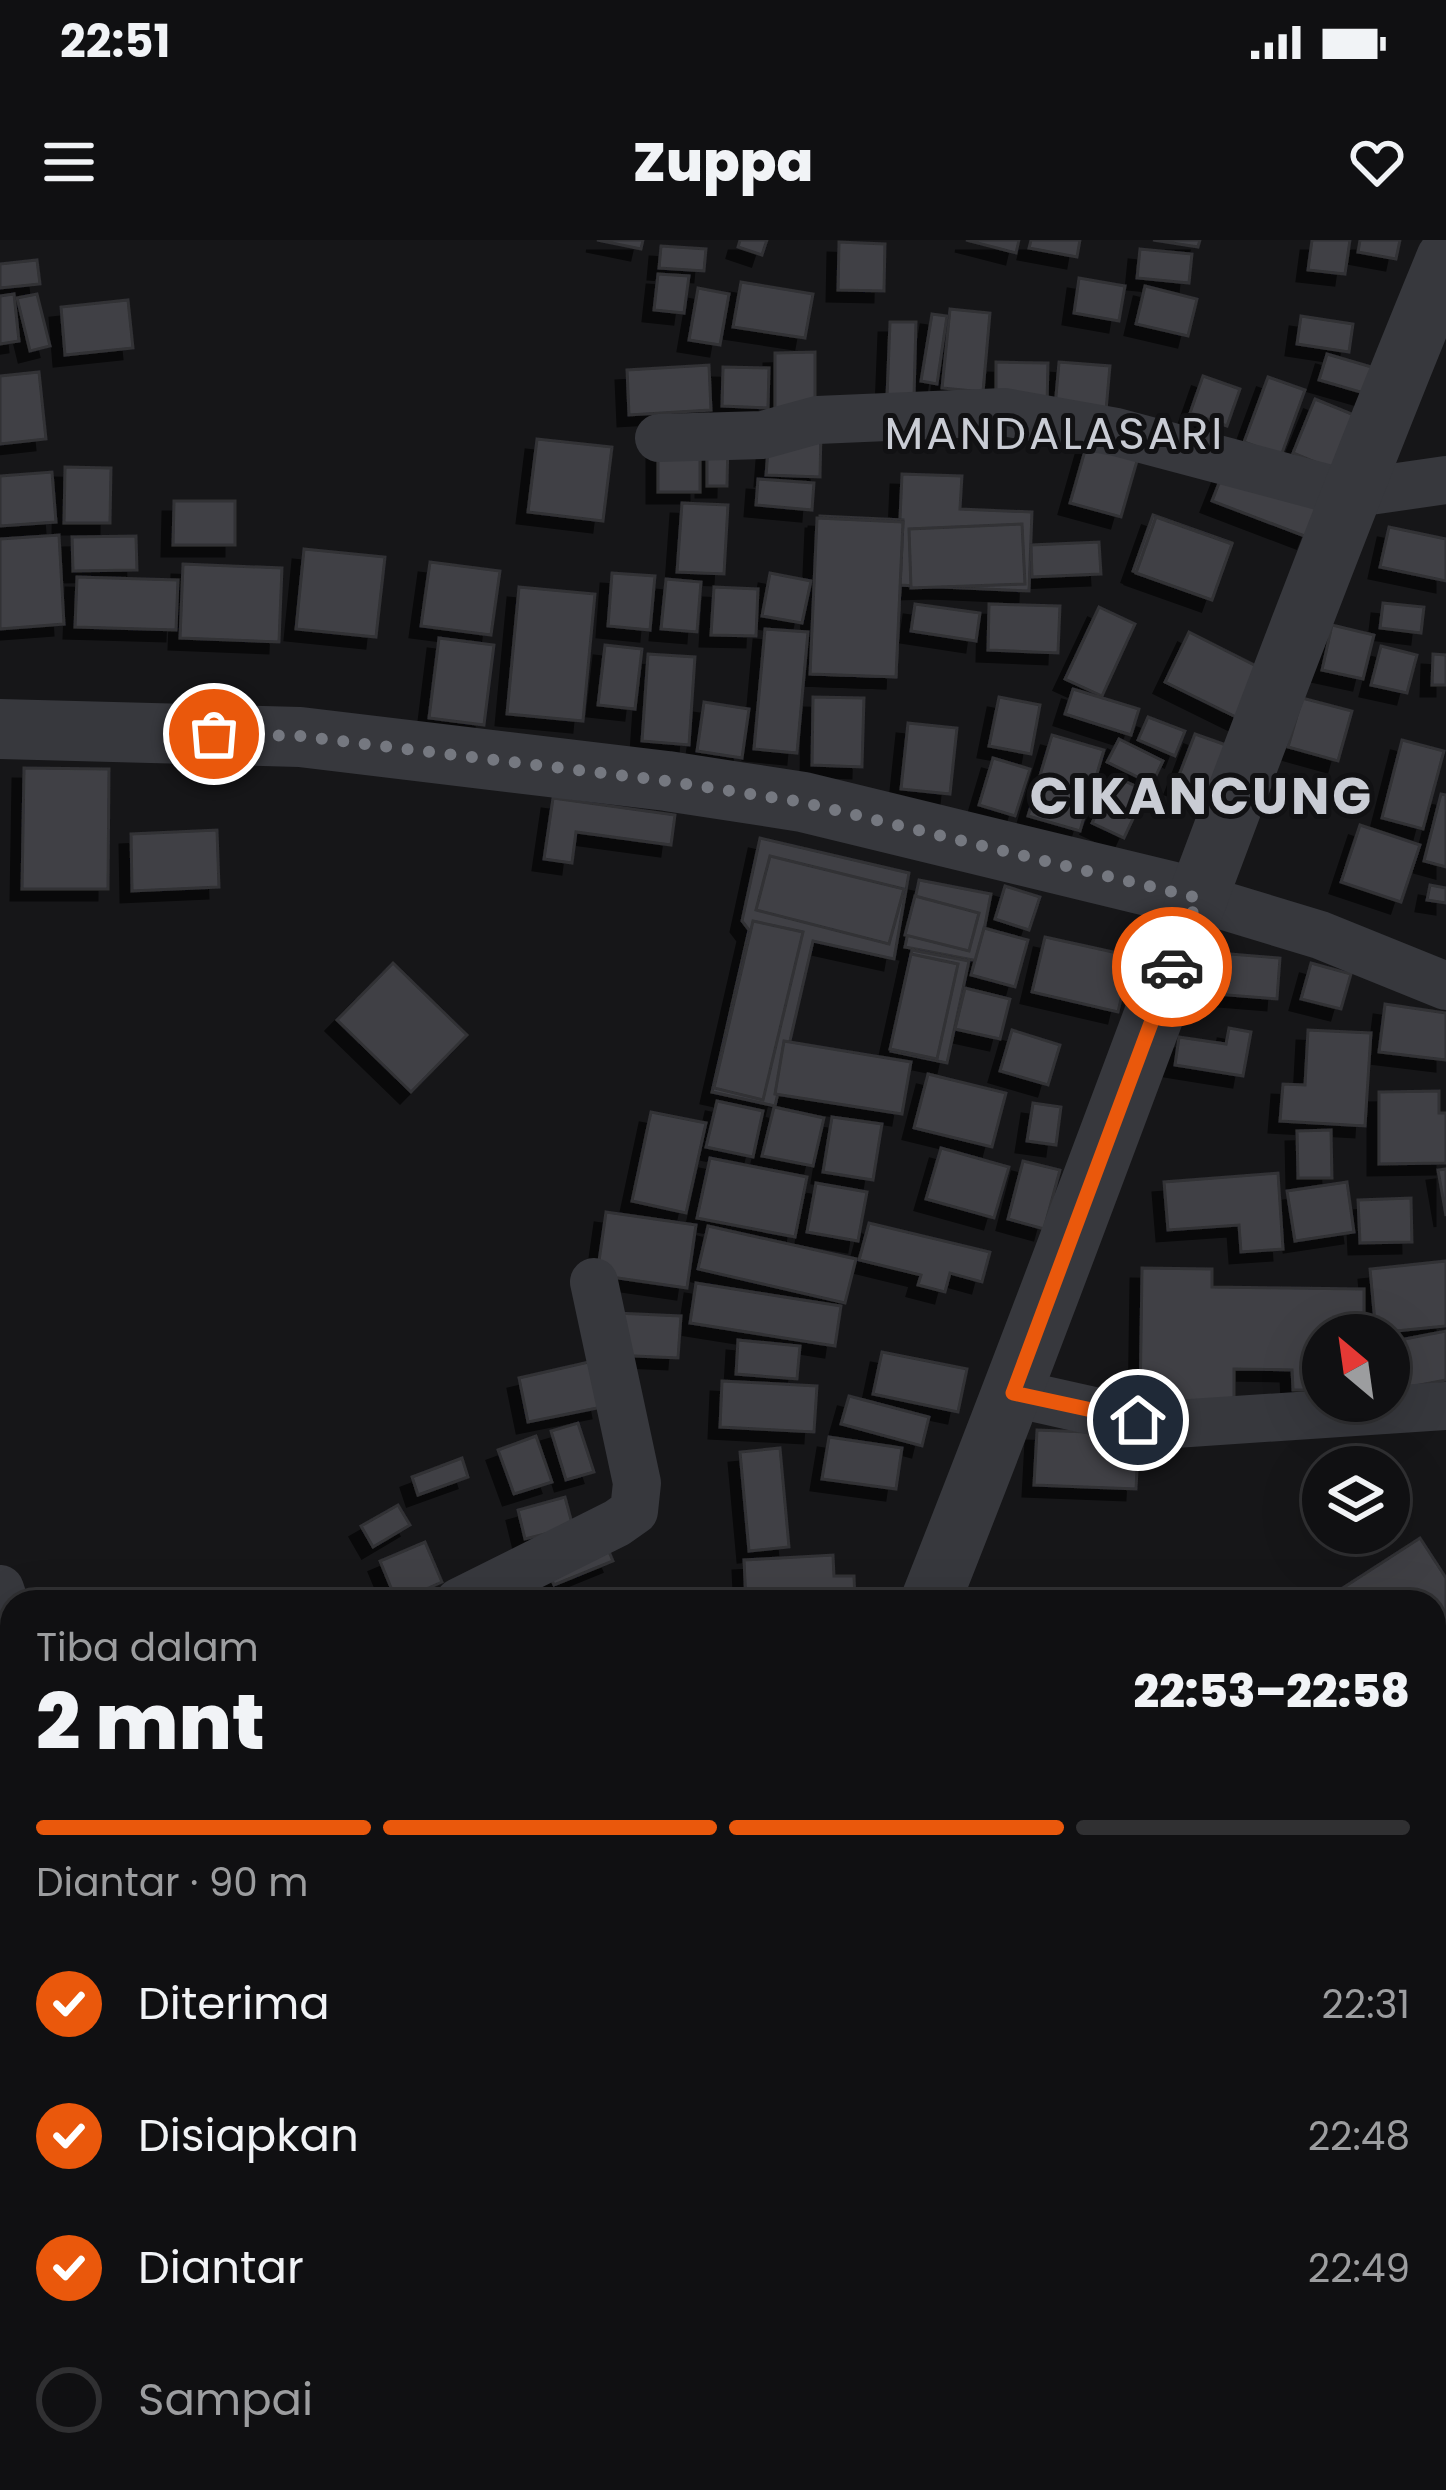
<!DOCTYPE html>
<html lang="id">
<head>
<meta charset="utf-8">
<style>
  body { margin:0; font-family:Poppins,sans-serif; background:#19191b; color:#f1f3f6; height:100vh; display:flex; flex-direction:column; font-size:45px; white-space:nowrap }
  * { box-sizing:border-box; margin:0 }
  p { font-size:39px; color:#9c9d9f }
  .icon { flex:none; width:66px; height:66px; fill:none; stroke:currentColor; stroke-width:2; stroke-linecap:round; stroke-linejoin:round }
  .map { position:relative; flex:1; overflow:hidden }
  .sheet { position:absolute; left:0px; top:1350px; width:1446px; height:900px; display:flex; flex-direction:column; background:#101012; border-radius:36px 36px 0 0; box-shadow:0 12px 48px #0002,0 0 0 3px #303032 }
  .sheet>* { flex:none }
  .needle { width:78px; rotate:331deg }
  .tools { position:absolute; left:1302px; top:1074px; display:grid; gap:24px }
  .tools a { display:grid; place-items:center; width:108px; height:108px; border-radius:50%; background:#101012; box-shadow:0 12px 48px #0002,0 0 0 3px #303032; font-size:60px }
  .pin { position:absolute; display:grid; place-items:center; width:102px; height:102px; color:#fff; margin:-51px; border:6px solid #fff; border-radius:50%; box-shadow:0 3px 12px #0007 }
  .courier { position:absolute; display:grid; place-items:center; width:120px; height:120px; margin:-60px; border:9px solid #ea580c; border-radius:50%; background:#fff; color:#222; box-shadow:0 3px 15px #0007 }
  .summary em { font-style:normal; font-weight:800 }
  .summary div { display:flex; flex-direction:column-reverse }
  .summary { display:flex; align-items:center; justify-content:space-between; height:204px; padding:0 36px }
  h1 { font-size:78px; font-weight:800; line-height:90px }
  .bar { display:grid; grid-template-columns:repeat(4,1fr); gap:18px 12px; align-content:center; height:144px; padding:0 36px }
  .bar i { height:15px; border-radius:9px; background:#303032 }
  .bar .selected { background:#ea580c }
  .bar p { grid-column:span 4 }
  ol { padding:0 36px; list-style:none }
  li { display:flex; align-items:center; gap:36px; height:132px }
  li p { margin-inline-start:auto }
  li .icon { padding:12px; border-radius:50%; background:#ea580c; color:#fff; stroke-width:4 }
  li:last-child { color:#9c9d9f }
  li i { width:66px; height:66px; border:6px solid #303032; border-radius:50% }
  .status { display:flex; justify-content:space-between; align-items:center; height:84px; padding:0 60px; background:#101012; direction:ltr }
  .status svg { height:33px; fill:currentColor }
  header { display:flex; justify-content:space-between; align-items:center; height:156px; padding:0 36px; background:#101012; font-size:54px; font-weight:800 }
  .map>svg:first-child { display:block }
  .building { fill:#404145; stroke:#303034; stroke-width:3; filter:url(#shadow) }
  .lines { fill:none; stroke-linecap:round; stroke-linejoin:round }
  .minor { stroke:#37383d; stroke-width:48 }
  .tertiary { stroke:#37383d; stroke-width:60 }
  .done { stroke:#757880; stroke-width:12; stroke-dasharray:0 21.6 }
  .route { stroke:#ea580c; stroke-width:15 }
  .labels { text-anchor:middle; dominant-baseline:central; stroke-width:10; stroke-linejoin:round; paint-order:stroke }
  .quarter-label { font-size:45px; letter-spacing:3px; fill:#c9ccd4; stroke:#111113 }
  .district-label { font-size:51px; font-weight:bold; letter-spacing:3px; fill:#c9ccd4; stroke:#111113 }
</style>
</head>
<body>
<div class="status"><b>22:51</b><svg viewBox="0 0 49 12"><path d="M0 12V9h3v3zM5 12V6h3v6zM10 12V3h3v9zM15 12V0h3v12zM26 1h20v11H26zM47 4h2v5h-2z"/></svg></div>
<header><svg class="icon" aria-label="menu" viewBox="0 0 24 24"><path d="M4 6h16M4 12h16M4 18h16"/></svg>Zuppa<svg class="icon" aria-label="heart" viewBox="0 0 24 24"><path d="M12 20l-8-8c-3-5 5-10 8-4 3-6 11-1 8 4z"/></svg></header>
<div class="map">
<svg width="1446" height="2250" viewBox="0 0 1446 2250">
  <defs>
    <filter id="shadow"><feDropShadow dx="-11" dy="11" stdDeviation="0" flood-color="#0009"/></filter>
  </defs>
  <rect width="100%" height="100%" fill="#161618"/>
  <!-- building -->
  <g class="building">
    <polygon points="597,0 643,0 641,9"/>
    <polygon points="740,0 767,0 762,15 738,7"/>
    <polygon points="966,0 1019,0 1016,13"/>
    <polygon points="1031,0 1080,0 1077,17 1029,8"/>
    <polygon points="1153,0 1200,0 1198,7"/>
    <polygon points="1312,0 1350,0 1345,34 1308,30"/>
    <polygon points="1360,0 1400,0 1396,19 1358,12"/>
    <polygon points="839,2 885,4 884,51 838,50"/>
    <polygon points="661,6 706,9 704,31 659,28"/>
    <polygon points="1140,9 1192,14 1189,43 1137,38"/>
    <polygon points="37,20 40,44 0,48 0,24"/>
    <polygon points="658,34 689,36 684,73 654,70"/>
    <polygon points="1079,38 1125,46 1119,81 1074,73"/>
    <polygon points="741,42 813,54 805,98 733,87"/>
    <polygon points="1145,46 1197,59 1188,96 1136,84"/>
    <polygon points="698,48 729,54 720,105 689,100"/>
    <polygon points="14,54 19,101 0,104 0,56"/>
    <polygon points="37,54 50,106 30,111 17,58"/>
    <polygon points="128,60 133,108 65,115 61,67"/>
    <polygon points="950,69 990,73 983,152 942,148"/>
    <polygon points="932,74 947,76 937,144 921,141"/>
    <polygon points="1301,76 1353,84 1349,112 1297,104"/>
    <polygon points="890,82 916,82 914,157 887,156"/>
    <polygon points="815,112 815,172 775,172 775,113"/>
    <polygon points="1327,114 1382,130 1374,156 1319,140"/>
    <polygon points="996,122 1048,123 1047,166 996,166"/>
    <polygon points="1059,122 1110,126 1106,171 1055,167"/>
    <polygon points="709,125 711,170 629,175 627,130"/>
    <polygon points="723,127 769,128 768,168 722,166"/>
    <polygon points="39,132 46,199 0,204 0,136"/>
    <polygon points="1203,136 1240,149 1227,186 1190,173"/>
    <polygon points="1268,137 1305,150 1281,216 1244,202"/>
    <polygon points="1315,159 1364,179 1341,233 1293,213"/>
    <polygon points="821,193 820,237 766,235 769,197"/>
    <polygon points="1090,193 1141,207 1121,277 1070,263"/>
    <polygon points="537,199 612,207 603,281 528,272"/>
    <rect x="658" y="200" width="42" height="52"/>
    <polygon points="707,200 728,201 727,246 707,246"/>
    <polygon points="1227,223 1323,257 1307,297 1212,261"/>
    <polygon points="65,227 111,228 110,283 64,283"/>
    <polygon points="52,232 56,282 0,286 0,236"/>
    <polygon points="902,234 962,236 960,269 1032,272 1029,351 897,345"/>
    <polygon points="758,239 814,243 812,270 756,265"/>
    <polygon points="174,261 235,261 235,305 173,305"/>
    <polygon points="682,263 728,265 724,334 677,332"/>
    <polygon points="1153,275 1232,303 1212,358 1133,331"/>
    <polygon points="820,276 903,280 896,437 813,434"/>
    <polygon points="1156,277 1232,304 1212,360 1136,333"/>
    <polygon points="817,278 903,282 896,437 810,434"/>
    <polygon points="1022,284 1025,344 911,348 909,289"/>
    <polygon points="1389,287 1446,299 1446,341 1380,327"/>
    <polygon points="59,295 64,384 0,389 0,299"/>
    <polygon points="136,296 137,330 73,331 72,297"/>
    <polygon points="1099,302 1101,334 1032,337 1031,305"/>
    <polygon points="304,309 385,317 376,397 296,389"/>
    <polygon points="430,322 500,331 491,395 421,386"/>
    <polygon points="183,324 282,328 279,402 180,398"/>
    <polygon points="612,333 655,336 650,390 608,386"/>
    <polygon points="770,333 811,341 802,383 762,376"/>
    <polygon points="77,337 178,340 176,390 75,387"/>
    <polygon points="666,339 701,342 697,392 661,389"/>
    <polygon points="519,347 595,354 583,481 507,474"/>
    <polygon points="714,347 758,349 756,396 711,395"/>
    <polygon points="1383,363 1424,367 1421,393 1380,388"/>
    <polygon points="915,364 980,373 976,401 911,391"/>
    <polygon points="989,364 1060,366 1058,413 988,410"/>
    <polygon points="1099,367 1135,384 1102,456 1065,439"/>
    <polygon points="1332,385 1374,395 1363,439 1322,430"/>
    <polygon points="765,389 808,392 797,513 754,509"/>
    <polygon points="1189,392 1264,430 1240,479 1165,442"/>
    <polygon points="439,398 494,405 484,485 429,478"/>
    <polygon points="605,405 642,409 635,469 598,465"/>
    <polygon points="1381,406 1417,415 1407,453 1371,445"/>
    <polygon points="648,414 695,417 689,505 642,501"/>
    <polygon points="1433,414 1446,415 1446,445 1432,445"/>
    <polygon points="1073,449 1139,469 1131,495 1065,474"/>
    <polygon points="813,457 864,458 862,527 812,525"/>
    <polygon points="999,457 1040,465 1031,514 989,506"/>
    <polygon points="1302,458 1352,471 1338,521 1288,507"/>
    <polygon points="704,462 749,469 742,518 697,511"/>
    <polygon points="1148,477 1185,491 1175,516 1138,500"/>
    <polygon points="908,483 957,488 950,554 901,549"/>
    <polygon points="1195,494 1229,506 1211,556 1176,543"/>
    <polygon points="1052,495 1104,510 1080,591 1028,576"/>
    <polygon points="1119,499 1163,521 1152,544 1107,522"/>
    <polygon points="1402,500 1444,511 1423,589 1382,578"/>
    <polygon points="993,518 1030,529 1015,576 979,565"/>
    <polygon points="24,528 109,529 108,649 22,649"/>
    <polygon points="1114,536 1146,551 1124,598 1092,583"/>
    <polygon points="1441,554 1446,555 1446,627 1424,621"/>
    <polygon points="553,558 675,575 671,605 576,592 572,623 544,619"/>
    <polygon points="1360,585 1420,605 1401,662 1341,642"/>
    <polygon points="217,590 219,647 132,651 131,594"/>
    <polygon points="760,598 909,633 894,719 813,701 775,866 712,852 749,690 742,681"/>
    <polygon points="770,616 904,649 889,704 756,670"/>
    <polygon points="919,640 991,654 978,721 905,707"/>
    <polygon points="1430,645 1446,648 1446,663 1427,660"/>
    <polygon points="1005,646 1040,657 1029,690 995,679"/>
    <polygon points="915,656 979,673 969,711 905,695"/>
    <polygon points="753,681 803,692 763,860 714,848"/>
    <polygon points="984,688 1028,700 1015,747 971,735"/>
    <polygon points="1045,697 1131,716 1118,772 1032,752"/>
    <polygon points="912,710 969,721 947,823 891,811"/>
    <polygon points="1206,712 1280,718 1277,759 1202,753"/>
    <polygon points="911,714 958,724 937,819 890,809"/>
    <polygon points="393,723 467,795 411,852 337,780"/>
    <polygon points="1311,723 1351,734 1341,769 1301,759"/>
    <polygon points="965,748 1010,759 1000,799 955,789"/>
    <polygon points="1385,764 1446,773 1446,820 1379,812"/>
    <polygon points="1229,788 1251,792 1243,836 1175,825 1179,797 1226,804"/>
    <polygon points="1012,790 1060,805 1048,845 1000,831"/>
    <polygon points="1308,790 1371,793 1365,886 1280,881 1283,844 1305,845"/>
    <polygon points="784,801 911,822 902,874 775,854"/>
    <polygon points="928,834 1006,853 992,907 914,888"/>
    <polygon points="1439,851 1439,873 1446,873 1446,923 1379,924 1379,852"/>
    <polygon points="717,861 763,871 753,917 706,907"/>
    <polygon points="1033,863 1061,867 1056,905 1027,901"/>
    <polygon points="774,867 824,878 813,926 762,916"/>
    <polygon points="651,872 706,883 686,973 632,961"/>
    <polygon points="832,877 882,884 873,940 823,932"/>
    <polygon points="1331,890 1332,938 1298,938 1297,891"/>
    <polygon points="941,908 1009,927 994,978 926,959"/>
    <polygon points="710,918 807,937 795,997 697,978"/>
    <polygon points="1023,921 1060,930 1044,989 1008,979"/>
    <polygon points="1446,929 1446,976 1438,930"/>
    <polygon points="1278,933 1283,1009 1241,1012 1239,985 1168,990 1164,942"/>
    <polygon points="1347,942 1354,992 1295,1001 1287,951"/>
    <polygon points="816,943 867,952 858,1001 807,992"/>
    <polygon points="1411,958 1412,1002 1360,1003 1358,960"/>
    <polygon points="606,972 696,985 687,1048 597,1035"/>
    <polygon points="869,983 990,1012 982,1042 950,1033 945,1052 918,1045 921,1035 859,1020"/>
    <polygon points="708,986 856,1019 845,1063 698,1029"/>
    <polygon points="1446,1021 1446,1086 1376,1093 1370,1029"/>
    <polygon points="1142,1028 1212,1029 1212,1047 1364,1049 1364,1095 1323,1095 1323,1150 1293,1150 1292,1130 1234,1129 1234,1165 1140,1165"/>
    <polygon points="696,1043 841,1066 835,1106 690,1083"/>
    <polygon points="616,1073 681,1076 678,1118 613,1115"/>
    <polygon points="1446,1091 1446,1140 1389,1151 1389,1102"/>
    <polygon points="738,1100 800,1106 797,1139 736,1134"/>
    <polygon points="882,1112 967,1129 958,1172 873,1154"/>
    <polygon points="593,1121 602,1167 528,1182 519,1138"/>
    <polygon points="722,1141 817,1146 814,1192 720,1187"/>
    <polygon points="849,1156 929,1177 922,1206 841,1184"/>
    <polygon points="578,1183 594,1232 566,1240 551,1191"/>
    <polygon points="1037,1190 1139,1194 1136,1249 1034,1245"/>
    <polygon points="536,1196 552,1242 514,1254 498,1210"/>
    <polygon points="829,1197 902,1208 896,1249 822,1239"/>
    <polygon points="780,1208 789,1307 749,1311 740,1212"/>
    <polygon points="462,1218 468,1237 418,1255 412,1237"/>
    <polygon points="565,1257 573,1287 525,1299 518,1270"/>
    <polygon points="398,1265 410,1285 373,1307 361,1286"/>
    <polygon points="1420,1298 1446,1338 1446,1458 1434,1466 1434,1362 1321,1362"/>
    <polygon points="604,1300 613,1321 554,1345 546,1325"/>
    <polygon points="425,1302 442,1342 397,1362 380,1321"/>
    <polygon points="833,1315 834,1336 854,1336 855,1360 746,1362 744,1320"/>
    <polygon points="1439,1925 1446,1925 1446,1976 1440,1976"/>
    <polygon points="1446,2048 1446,2080 1434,2068 1434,2059"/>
    <polygon points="1434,2072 1446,2089 1446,2095 1434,2103"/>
    <polygon points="1342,2238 1374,2238 1380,2250 1344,2250 1338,2240"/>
    <polygon points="1385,2238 1429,2238 1396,2250 1390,2250"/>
  </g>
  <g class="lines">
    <!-- minor -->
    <g class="minor">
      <polyline points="659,198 763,195 817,180 1004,172 1116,192 1349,254 1446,240"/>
      <polyline points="1198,658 1320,695 1446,746"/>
      <polyline points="1013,1153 1138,1181 1175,1184 1446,1166"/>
      <polyline points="0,1349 12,1385"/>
      <polyline points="459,1362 617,1283 634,1271 637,1243 594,1042"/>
      <polyline points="0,1568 12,1592"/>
      <polyline points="1216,2250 1232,2238"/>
    </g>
    <!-- tertiary -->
    <g class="tertiary">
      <polyline points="0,489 300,497 667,541 803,562 1198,658"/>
      <path d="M930,1362C1107,916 1263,463 1446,19"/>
      <polyline points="1049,2238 1053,2250"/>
    </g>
  </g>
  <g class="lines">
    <!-- done -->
    <polyline class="done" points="214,494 300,496 667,541 802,562 1198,658 1172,727"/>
    <!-- route -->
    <polyline class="route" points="1138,1180 1013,1153 1172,727"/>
  </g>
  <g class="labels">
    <!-- quarter labels -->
    <g class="quarter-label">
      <text x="1055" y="193">MANDALASARI</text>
    </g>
    <!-- district labels -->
    <g class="district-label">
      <text x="1202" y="556">CIKANCUNG</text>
    </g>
  </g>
</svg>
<div class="tools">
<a><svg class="needle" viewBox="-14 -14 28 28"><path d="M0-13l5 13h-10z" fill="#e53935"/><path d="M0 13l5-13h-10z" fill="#9c9d9f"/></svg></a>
<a><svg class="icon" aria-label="layers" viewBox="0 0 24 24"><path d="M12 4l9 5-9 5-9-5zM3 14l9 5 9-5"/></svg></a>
</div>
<div class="pin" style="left:214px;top:494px;background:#ea580c"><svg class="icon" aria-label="bag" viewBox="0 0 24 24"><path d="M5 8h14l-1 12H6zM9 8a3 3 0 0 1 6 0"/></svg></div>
<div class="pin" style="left:1138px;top:1180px;background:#1f2937"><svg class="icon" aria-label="home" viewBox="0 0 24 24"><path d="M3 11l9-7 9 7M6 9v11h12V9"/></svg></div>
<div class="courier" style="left:1172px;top:727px"><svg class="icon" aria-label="car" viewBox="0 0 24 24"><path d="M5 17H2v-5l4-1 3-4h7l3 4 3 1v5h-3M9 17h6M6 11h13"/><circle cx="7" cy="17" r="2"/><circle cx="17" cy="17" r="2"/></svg></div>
<section class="sheet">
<div class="summary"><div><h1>2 mnt</h1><p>Tiba dalam</p></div><em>22:53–22:58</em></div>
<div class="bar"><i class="selected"></i><i class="selected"></i><i class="selected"></i><i></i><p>Diantar · 90 m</p></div>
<ol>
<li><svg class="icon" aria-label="check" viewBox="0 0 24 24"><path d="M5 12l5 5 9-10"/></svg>Diterima<p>22:31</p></li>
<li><svg class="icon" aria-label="check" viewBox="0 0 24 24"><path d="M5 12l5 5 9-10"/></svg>Disiapkan<p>22:48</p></li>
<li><svg class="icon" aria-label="check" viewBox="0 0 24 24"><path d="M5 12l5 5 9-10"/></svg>Diantar<p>22:49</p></li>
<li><i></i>Sampai</li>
</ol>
</section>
</div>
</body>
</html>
